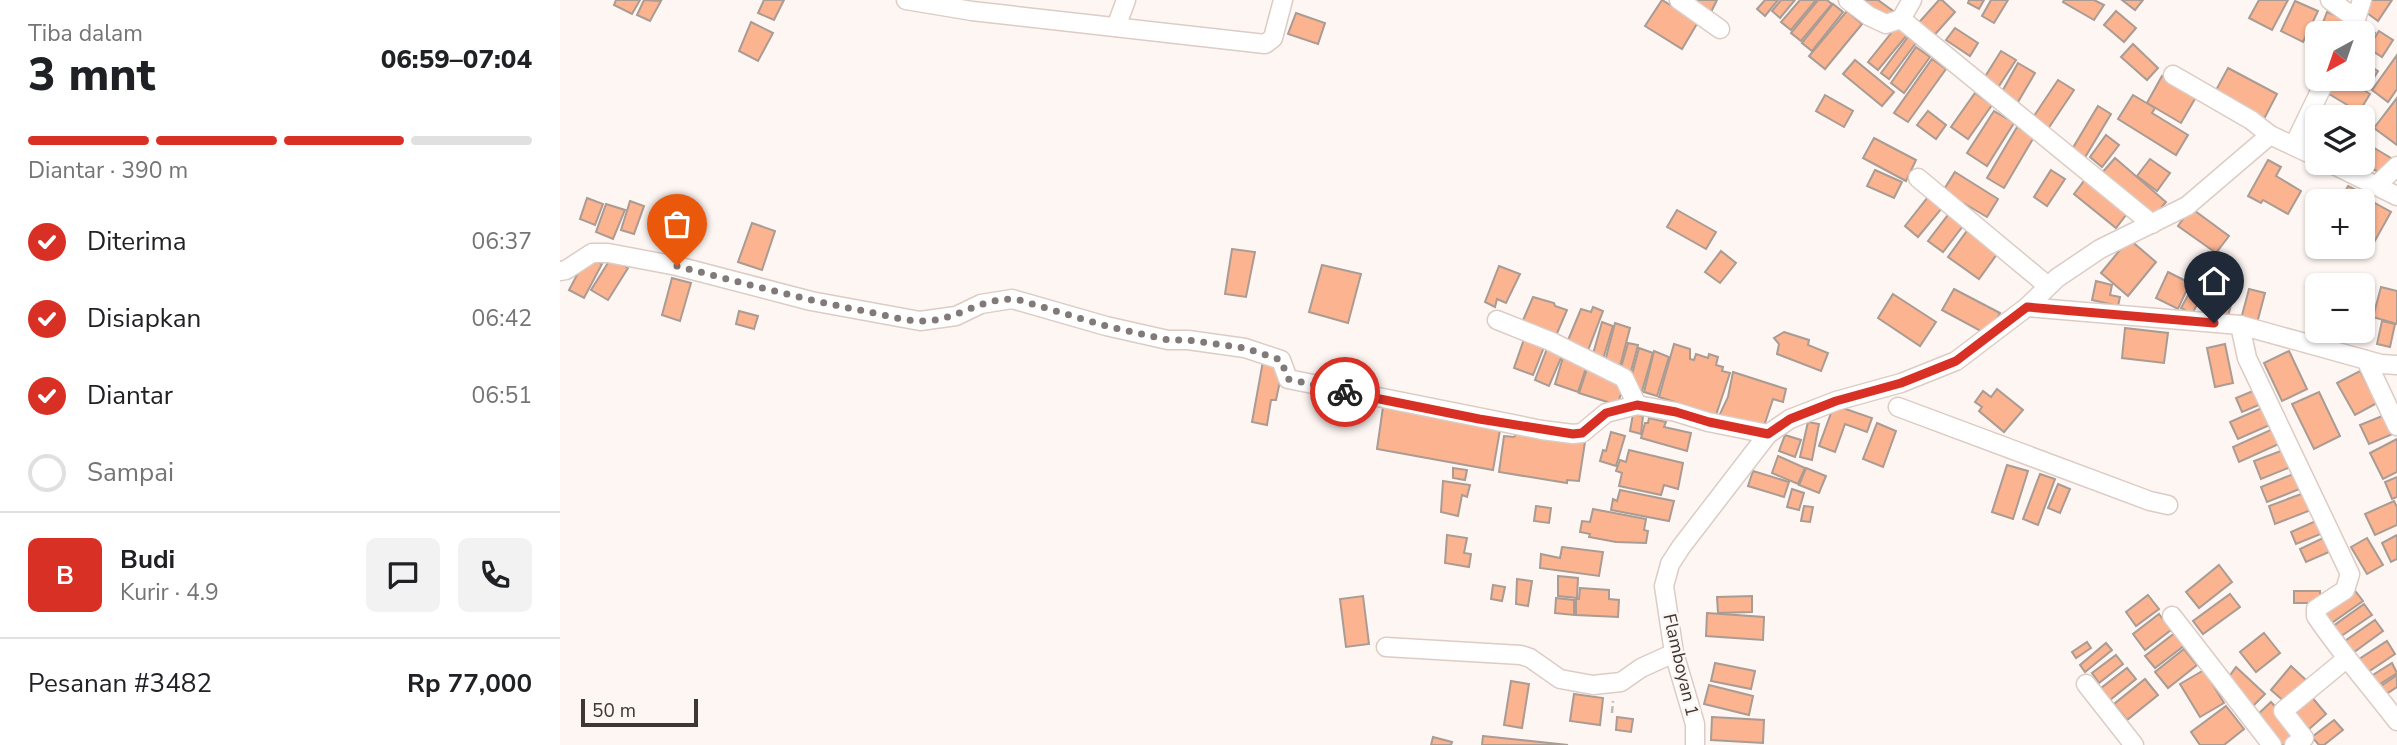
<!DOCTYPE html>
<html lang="id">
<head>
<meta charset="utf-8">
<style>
  body { margin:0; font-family:"Nunito Sans",sans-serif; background:#f2f2f2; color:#202124; height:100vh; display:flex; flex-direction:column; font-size:26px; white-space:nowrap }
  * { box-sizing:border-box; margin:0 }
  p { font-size:23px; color:#757577 }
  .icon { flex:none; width:38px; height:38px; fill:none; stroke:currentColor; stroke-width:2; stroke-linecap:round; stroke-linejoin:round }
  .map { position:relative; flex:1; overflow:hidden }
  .side { display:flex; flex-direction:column; background:#fff; width:560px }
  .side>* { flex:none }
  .needle { width:46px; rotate:220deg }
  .buttons { position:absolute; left:1745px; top:21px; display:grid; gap:14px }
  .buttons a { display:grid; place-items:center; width:70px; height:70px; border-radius:10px; background:#fff; box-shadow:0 2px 5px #0004; font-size:35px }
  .scale { position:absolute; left:21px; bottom:18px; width:117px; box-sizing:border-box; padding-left:7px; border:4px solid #3e3835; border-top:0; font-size:19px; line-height:24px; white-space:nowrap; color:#3e3835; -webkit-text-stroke:5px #fdf6f3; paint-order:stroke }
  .pin { position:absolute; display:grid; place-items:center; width:60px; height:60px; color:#fff; margin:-72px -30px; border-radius:50% 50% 50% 0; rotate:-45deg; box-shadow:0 0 7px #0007 }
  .pin .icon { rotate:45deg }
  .courier { position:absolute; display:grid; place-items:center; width:70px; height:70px; margin:-35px; border:5px solid #d93025; border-radius:50%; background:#fff; color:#222; box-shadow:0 2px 9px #0007 }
  .head em { font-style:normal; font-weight:800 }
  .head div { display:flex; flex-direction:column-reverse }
  .head { display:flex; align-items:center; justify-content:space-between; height:119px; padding:0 28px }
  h1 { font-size:46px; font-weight:800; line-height:52px }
  .bar { display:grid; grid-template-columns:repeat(4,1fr); gap:10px 7px; align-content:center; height:84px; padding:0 28px }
  .bar i { height:9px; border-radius:5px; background:#e0e0e0 }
  .bar .current { background:#d93025 }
  .bar p { grid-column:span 4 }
  .line { display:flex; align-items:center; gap:18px; padding:0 28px; border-top:2px solid #e0e0e0 }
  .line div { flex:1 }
  .round { display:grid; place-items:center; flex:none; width:74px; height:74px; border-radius:10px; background:#f2f2f2 }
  ol { padding:0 28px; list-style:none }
  li { display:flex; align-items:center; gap:21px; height:77px }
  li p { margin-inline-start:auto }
  li .icon { padding:7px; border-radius:50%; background:#d93025; color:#fff; stroke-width:4 }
  li:last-child { color:#757577 }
  li i { width:38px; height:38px; border:4px solid #e0e0e0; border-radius:50% }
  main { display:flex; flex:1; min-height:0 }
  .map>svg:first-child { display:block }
  .building { fill:#fbb390; stroke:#aa9b93; stroke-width:2 }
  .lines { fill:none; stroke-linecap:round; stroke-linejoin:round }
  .minor-casing { stroke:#dcccc4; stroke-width:21 }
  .path { stroke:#c0bab7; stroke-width:2.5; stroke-dasharray:7 3.5; stroke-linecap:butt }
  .minor { stroke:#fff; stroke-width:18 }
  .done { stroke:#817a78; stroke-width:7; stroke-dasharray:0 12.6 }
  .route { stroke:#d93025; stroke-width:9 }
  .labels { text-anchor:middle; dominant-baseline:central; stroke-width:5; stroke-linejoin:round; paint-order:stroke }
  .street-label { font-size:18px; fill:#3e3835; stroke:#fdf6f3 }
</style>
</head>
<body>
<main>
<section class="side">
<div class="head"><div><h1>3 mnt</h1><p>Tiba dalam</p></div><em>06:59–07:04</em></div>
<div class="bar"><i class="current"></i><i class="current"></i><i class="current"></i><i></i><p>Diantar · 390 m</p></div>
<ol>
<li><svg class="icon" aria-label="check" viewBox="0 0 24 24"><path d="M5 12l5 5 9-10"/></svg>Diterima<p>06:37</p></li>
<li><svg class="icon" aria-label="check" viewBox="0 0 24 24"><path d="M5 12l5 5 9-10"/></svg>Disiapkan<p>06:42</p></li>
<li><svg class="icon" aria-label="check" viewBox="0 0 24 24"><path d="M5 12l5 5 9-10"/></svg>Diantar<p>06:51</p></li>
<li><i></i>Sampai</li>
</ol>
<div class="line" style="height:126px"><b class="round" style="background:#d93025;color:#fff">B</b><div><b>Budi</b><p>Kurir · 4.9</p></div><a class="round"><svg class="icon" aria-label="chat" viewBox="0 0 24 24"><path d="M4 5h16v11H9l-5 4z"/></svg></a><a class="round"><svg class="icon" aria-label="phone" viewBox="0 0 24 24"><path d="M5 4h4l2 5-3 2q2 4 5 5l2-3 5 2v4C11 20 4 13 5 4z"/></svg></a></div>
<div class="line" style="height:91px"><div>Pesanan #3482</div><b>Rp 77,000</b></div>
</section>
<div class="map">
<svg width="1837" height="745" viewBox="0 0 1837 745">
  <rect width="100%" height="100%" fill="#fdf6f3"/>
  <!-- building -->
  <g class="building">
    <polygon points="56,0 80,0 72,14 54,5"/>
    <polygon points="84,0 101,1 90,21 77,15"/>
    <polygon points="204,0 224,0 214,20 198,13"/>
    <polygon points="1102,0 1138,22 1122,49 1085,26"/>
    <polygon points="1125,0 1157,0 1150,14"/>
    <polygon points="1205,0 1218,0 1205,16 1197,9"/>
    <polygon points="1221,0 1235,0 1220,18 1212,11"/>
    <polygon points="1240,0 1256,0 1231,30 1221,22"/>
    <polygon points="1258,0 1267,0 1272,4 1241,41 1231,33"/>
    <polygon points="1298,0 1318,0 1333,11 1326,20"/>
    <polygon points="1379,0 1382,0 1395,12 1369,41 1354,28"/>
    <polygon points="1409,0 1424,0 1419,9 1408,3"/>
    <polygon points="1431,0 1448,0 1434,23 1422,16"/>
    <polygon points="1504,0 1534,0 1544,5 1534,20 1503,2"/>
    <polygon points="1562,0 1583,0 1575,10"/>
    <polygon points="1699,0 1728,0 1712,30 1689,18"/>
    <polygon points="1809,0 1832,0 1818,21 1803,10"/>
    <polygon points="1735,1 1758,11 1743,42 1721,31"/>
    <polygon points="1273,4 1283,12 1252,51 1242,43"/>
    <polygon points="1287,11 1302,24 1265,69 1249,56"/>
    <polygon points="1556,11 1576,28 1564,42 1544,25"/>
    <polygon points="1767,12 1787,20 1781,33 1759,33"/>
    <polygon points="736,13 765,23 758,44 728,34"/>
    <polygon points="191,22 213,33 198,61 179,51"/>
    <polygon points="1805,25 1815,33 1805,46 1802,44 1802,33 1799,33"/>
    <polygon points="1336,27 1347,35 1318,70 1308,62"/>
    <polygon points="1395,28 1418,43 1410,56 1386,40"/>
    <polygon points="1819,31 1833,40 1822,57 1808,48"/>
    <polygon points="1348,37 1356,43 1329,79 1321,73"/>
    <polygon points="1573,44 1598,68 1587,80 1561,57"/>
    <polygon points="1356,47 1370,57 1344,93 1331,83"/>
    <polygon points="1441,51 1456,60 1437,89 1423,80"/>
    <polygon points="1837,55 1837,89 1828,102 1812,90"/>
    <polygon points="1372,59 1386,69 1348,122 1334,113"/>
    <polygon points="1295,60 1334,92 1322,106 1283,74"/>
    <polygon points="1802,61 1818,71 1812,81 1802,75"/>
    <polygon points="1458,63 1475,73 1455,107 1439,97"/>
    <polygon points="1668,68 1717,94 1704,119 1655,92"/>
    <polygon points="1602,76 1636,97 1621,123 1587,103"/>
    <polygon points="1772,79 1786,79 1810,94 1799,112 1764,91"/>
    <polygon points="1498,80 1514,90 1488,129 1472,119"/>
    <polygon points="1415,93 1432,105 1408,139 1391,127"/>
    <polygon points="1265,95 1293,111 1284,127 1256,111"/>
    <polygon points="1573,95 1595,108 1592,113 1628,135 1616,155 1558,119"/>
    <polygon points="1837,98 1837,145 1814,128"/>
    <polygon points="1538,106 1551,114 1524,159 1511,151"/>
    <polygon points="1368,111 1386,125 1376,139 1357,125"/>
    <polygon points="1434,111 1454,123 1427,166 1407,153"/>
    <polygon points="1757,123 1757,144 1748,139"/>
    <polygon points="1457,127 1474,137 1444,188 1427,178"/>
    <polygon points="1546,135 1559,145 1542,167 1530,157"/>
    <polygon points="1314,138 1356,160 1346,181 1303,158"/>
    <polygon points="1811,146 1831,158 1822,174 1802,163"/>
    <polygon points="1555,158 1606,202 1593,217 1541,174"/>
    <polygon points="1590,159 1610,173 1597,191 1577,176"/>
    <polygon points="1708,160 1721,167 1716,176 1741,191 1728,214 1703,200 1701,203 1688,196"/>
    <polygon points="1315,170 1342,182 1334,198 1307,186"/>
    <polygon points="1491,170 1505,179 1487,206 1474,197"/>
    <polygon points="1395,172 1438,199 1427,217 1383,191"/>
    <polygon points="1527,177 1569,211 1556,228 1514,194"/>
    <polygon points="1788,186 1806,195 1802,201 1780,201"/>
    <polygon points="1368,197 1382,208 1358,237 1345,226"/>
    <polygon points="27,198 43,204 35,225 20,219"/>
    <polygon points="70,201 84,206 74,234 61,230"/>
    <polygon points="1813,202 1831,212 1812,246 1802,241 1802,221"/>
    <polygon points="46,204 65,210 53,239 36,232"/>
    <polygon points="1631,208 1669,236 1656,253 1618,226"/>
    <polygon points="1117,210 1156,232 1146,249 1107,227"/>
    <polygon points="1391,211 1406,222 1383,252 1368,241"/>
    <polygon points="116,213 134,218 122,255 105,249"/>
    <polygon points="192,223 215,231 202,270 178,262"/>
    <polygon points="1409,228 1440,250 1419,279 1388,257"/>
    <polygon points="1569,239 1596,262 1568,296 1541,273"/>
    <polygon points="672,249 695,252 686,297 665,294"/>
    <polygon points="1161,251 1176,263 1160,283 1145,272"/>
    <polygon points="27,256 42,264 24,298 9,290"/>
    <polygon points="51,258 68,268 48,300 31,290"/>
    <polygon points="762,265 801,274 788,323 749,312"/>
    <polygon points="939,266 960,274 946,303 937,299 935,307 925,302"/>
    <polygon points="1641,271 1652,277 1632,314 1621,308"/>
    <polygon points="1608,272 1630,283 1618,309 1596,298"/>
    <polygon points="1656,273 1678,279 1668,316 1646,311"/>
    <polygon points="112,278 131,283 120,321 102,315"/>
    <polygon points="1536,281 1552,285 1550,295 1560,297 1558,306 1532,300"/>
    <polygon points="1821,287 1837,291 1837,324 1813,317"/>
    <polygon points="1394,289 1440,313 1428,335 1382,310"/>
    <polygon points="1689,289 1705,293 1697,323 1681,319"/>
    <polygon points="1333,294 1376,322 1360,346 1318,318"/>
    <polygon points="973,297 994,303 995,306 1007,310 995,338 961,325"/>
    <polygon points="1033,307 1043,311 1027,353 1006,345 1021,309 1031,312"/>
    <polygon points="179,311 198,316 194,329 176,324"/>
    <polygon points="1822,321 1835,324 1830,347 1817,344"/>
    <polygon points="1042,322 1053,326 1043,359 1033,354"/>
    <polygon points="1055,323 1070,328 1059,370 1044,365"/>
    <polygon points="1565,328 1608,333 1604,363 1562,358"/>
    <polygon points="1224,332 1249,340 1248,345 1268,353 1261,371 1217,354 1219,344 1214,338"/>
    <polygon points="964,339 986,342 973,375 954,368"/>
    <polygon points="1068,343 1078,345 1070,375 1060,371"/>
    <polygon points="1114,344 1130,349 1130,359 1134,360 1136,354 1148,358 1149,354 1158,357 1156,365 1163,367 1162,371 1170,373 1156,415 1099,397"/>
    <polygon points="1665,344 1673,383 1655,387 1647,348"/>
    <polygon points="988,346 1004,351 989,386 975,380"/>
    <polygon points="1079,348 1093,353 1082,391 1069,386"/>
    <polygon points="1094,351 1109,357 1097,396 1084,392"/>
    <polygon points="1729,351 1747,389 1722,401 1704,363"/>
    <polygon points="1004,354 1028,362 1018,392 995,384"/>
    <polygon points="703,361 723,367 716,400 711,400 707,425 692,422"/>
    <polygon points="1028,366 1065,383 1057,405 1019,393"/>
    <polygon points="1800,371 1817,403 1795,415 1777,383"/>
    <polygon points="1173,372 1226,389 1223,402 1213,399 1203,429 1159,416 1168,397"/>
    <polygon points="1700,388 1706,402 1682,412 1676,398"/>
    <polygon points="1437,389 1463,410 1444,432 1419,411 1422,407 1415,402 1423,391 1431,397"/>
    <polygon points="1759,392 1780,436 1754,449 1732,404"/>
    <polygon points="1274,405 1312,418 1307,432 1285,424 1275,452 1259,446"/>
    <polygon points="823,407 940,430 933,470 817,449"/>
    <polygon points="1704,407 1712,424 1678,439 1670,422"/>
    <polygon points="1073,414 1083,416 1081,434 1070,431"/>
    <polygon points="1827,414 1835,433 1809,444 1800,425"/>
    <polygon points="1089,418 1106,422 1104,427 1131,433 1127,451 1081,438 1085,423 1088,423"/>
    <polygon points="1248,422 1259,424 1252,460 1240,457"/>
    <polygon points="1317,423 1336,431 1323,467 1303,459"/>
    <polygon points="1715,428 1721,443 1679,462 1673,447"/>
    <polygon points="958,432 1025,442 1019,481 1007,480 1007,483 939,472 944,436 954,437"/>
    <polygon points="1051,432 1065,436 1056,466 1040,461 1043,450 1046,451"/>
    <polygon points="1225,435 1241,440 1235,457 1219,451"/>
    <polygon points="1837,439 1837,472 1823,479 1810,453"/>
    <polygon points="1726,449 1733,466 1701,479 1694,461"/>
    <polygon points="1069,450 1123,463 1118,489 1104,485 1101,495 1059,486 1062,473 1056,471 1060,460 1066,462"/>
    <polygon points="1218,456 1245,468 1238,484 1212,473"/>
    <polygon points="1447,465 1468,471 1453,519 1432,512"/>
    <polygon points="893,468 907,470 905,480 893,478"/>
    <polygon points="1246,468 1266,476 1259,493 1239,485"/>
    <polygon points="1193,471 1229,482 1224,497 1188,486"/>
    <polygon points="1736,473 1742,488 1707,502 1701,487"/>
    <polygon points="1480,474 1495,479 1478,525 1463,519"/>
    <polygon points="1837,477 1837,497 1832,499 1825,482"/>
    <polygon points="883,481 910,485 907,497 902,495 898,516 881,512"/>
    <polygon points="1498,484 1510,489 1500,513 1488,508"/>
    <polygon points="1232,489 1244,493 1239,510 1227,507"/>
    <polygon points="1060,490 1114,501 1109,521 1051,510 1053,499 1057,501"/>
    <polygon points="1744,493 1751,510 1715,524 1709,506"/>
    <polygon points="1834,501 1837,507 1837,525 1815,535 1805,514"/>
    <polygon points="976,506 991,508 989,523 974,521"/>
    <polygon points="1244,506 1253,507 1250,522 1241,521"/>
    <polygon points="1033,509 1086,519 1084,530 1088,531 1086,543 1056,542 1029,537 1030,534 1020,532 1022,521 1030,522"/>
    <polygon points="1758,520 1763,533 1736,544 1731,532"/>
    <polygon points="887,535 907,538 904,553 911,554 909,567 885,563"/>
    <polygon points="1837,535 1837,559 1831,562 1822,543"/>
    <polygon points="1763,538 1769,552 1746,562 1740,549"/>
    <polygon points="1807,538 1823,565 1807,574 1791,547"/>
    <polygon points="1002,547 1043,552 1039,576 980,568 981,554 1000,558"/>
    <polygon points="1659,565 1672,582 1639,608 1626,592"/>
    <polygon points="998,576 1018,578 1017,598 998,596"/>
    <polygon points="957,579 972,581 968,606 956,604"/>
    <polygon points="933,585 945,587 942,601 931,599"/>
    <polygon points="1020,588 1049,590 1049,599 1059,600 1058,617 1016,615 1016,599 1019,599"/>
    <polygon points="1793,588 1803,601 1766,627 1757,614"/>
    <rect x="1734" y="591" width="26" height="12"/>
    <polygon points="1670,594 1680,607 1643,634 1633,621"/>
    <polygon points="1588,595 1599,609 1576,626 1566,612"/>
    <polygon points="803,596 809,644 786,647 780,599"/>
    <polygon points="1192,596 1192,612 1158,613 1157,597"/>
    <polygon points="996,598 1014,600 1014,615 995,613"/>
    <polygon points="1804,604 1812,615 1777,639 1769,629"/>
    <polygon points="1147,613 1204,617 1203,640 1146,636"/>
    <polygon points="1599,614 1611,630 1585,650 1573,634"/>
    <polygon points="1815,620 1823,631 1790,655 1782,643"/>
    <polygon points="1616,632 1625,645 1595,668 1585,656"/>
    <polygon points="1704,633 1720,653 1696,672 1680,652"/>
    <polygon points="1827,641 1835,654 1805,674 1796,661"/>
    <polygon points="1527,642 1531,648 1516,658 1512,652"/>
    <polygon points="1546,643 1552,650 1525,672 1520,665"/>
    <polygon points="1624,649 1637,665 1608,688 1595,672"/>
    <polygon points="1556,655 1563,664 1539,683 1532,673"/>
    <polygon points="1155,663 1195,671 1191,689 1151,681"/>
    <polygon points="1832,663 1837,673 1814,688 1808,678"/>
    <polygon points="1731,666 1746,680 1726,703 1711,690"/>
    <polygon points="1676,667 1705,694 1691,708 1666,681"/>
    <polygon points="1567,668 1576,679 1550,700 1541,688"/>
    <polygon points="1644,670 1664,703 1640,717 1620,684"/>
    <polygon points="1837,675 1837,687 1823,696 1818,688"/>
    <polygon points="1585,679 1598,695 1567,720 1554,704"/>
    <polygon points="951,681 969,684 962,728 944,725"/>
    <polygon points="1149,685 1193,696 1189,715 1144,704"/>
    <polygon points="1014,694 1043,698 1040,725 1010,721"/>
    <polygon points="1750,695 1766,714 1747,731 1731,712"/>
    <polygon points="1711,702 1739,732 1725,745 1721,745 1695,717"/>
    <polygon points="1666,706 1684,729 1664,745 1640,745 1631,732"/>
    <polygon points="1057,717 1073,719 1071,732 1056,730"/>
    <polygon points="1152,717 1204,720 1203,743 1151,740"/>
    <polygon points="1774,720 1783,730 1764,745 1759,745 1752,737"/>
    <polygon points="923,736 1008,745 922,745"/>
    <polygon points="873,737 892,742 891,745 871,745"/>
  </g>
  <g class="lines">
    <!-- minor casing -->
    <g class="minor-casing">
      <g id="minor">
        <polyline points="346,0 412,11 705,44 713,38 723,0"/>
        <polyline points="1119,0 1160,29"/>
        <polyline points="1288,0 1309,16 1326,24 1341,19 1592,224"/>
        <polyline points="1770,0 1796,19 1802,0"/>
        <polyline points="1341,19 1352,0"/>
        <polyline points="556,27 566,0"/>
        <polyline points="1613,75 1691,120 1710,135"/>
        <polyline points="1734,145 1766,79"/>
        <polyline points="1770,163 1837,196"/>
        <polyline points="1358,178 1488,286"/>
        <polyline points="1816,186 1837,166"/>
        <polyline points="0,271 6,270 32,253 48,253 117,266 251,301 360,321 396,316 421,304 452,299 546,326 608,340 628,340 685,348 721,360 728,379 982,430 1013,434 1022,433 1046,413 1077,405 1116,412 1148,422 1208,434"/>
        <polyline points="1467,307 1680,325 1821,364 1837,365"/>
        <polyline points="937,320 990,341 1064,378 1077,405"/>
        <path d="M1680,325L1687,358L1790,574L1785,590L1756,609V616C1781,653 1810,686 1837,721"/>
        <polyline points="1806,360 1837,426"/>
        <polyline points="1338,407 1590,501 1608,505"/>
        <polyline points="1612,616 1712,745"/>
        <polyline points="826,647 961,655 970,658 1000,679 1033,685 1061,682 1081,668 1114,653"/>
        <polyline points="1526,684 1574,745"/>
        <polyline points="1135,745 1135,724 1114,653 1104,586 1110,564 1121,547 1208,434 1230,419 1276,401 1341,383 1396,361 1467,307 1497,278 1540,249 1627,206 1710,135 1757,157"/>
        <polyline points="1734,745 1744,738 1723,711 1786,659"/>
      </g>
    </g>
    <!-- path -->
    <polyline class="path" points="1052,713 1053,701"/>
    <!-- minor -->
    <use href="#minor" class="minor"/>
  </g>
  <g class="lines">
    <!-- done -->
    <path class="done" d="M117,266C179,282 241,299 304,311C322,314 343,321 362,321C396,322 425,294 459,300L546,326L608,340H628L685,348L721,360L728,379L785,392"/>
    <!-- route -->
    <polyline class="route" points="785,392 919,419 1013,434 1022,433 1046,413 1077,405 1116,412 1149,422 1208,434 1230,419 1276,401 1341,383 1396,361 1467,307 1654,323"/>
  </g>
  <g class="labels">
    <!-- street labels -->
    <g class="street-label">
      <text transform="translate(1121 665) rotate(77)">Flamboyan 1</text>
    </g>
  </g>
</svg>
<div class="buttons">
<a><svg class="needle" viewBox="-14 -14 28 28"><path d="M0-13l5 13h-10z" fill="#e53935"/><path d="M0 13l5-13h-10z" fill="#757577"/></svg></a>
<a><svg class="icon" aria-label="layers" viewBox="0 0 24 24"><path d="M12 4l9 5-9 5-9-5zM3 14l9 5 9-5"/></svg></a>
<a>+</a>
<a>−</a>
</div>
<div class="scale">50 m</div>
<div class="pin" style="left:117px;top:266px;background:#ea580c"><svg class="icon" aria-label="bag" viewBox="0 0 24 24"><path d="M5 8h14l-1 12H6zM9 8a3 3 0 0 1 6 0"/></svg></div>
<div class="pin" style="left:1654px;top:323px;background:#1f2937"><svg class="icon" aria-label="home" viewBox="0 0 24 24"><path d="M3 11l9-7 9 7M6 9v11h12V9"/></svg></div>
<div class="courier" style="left:785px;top:392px"><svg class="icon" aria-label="bike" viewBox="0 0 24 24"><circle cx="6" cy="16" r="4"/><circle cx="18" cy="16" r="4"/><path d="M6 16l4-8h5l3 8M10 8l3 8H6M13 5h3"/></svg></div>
</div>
</main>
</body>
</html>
